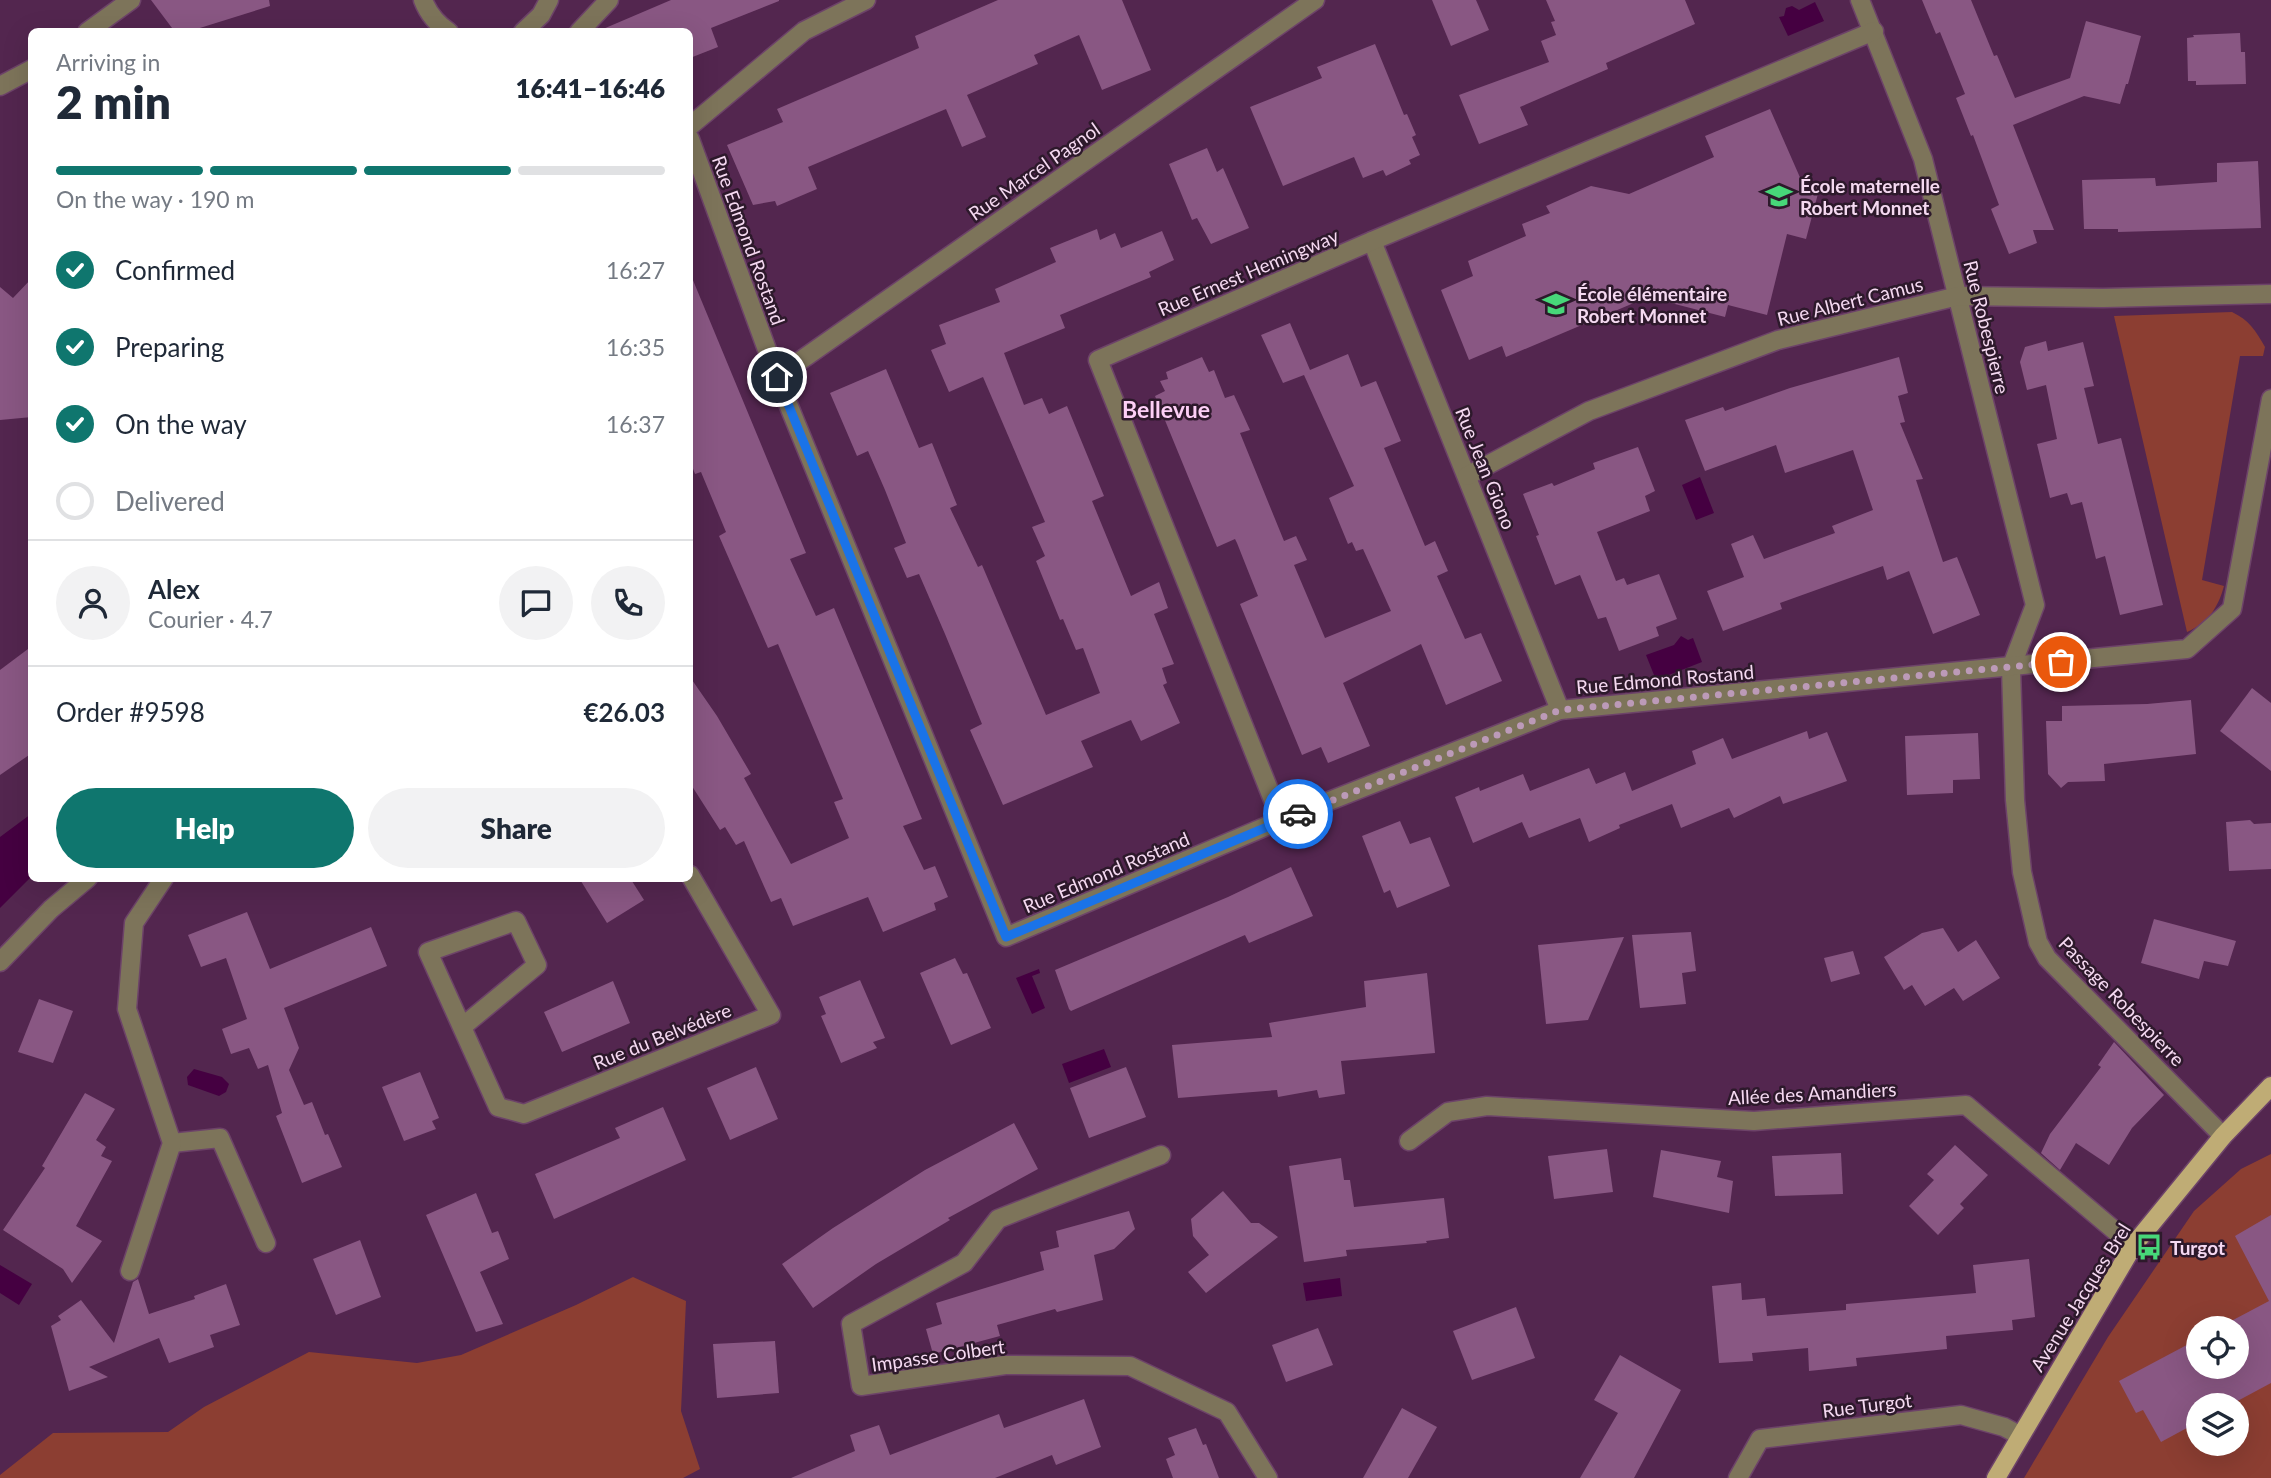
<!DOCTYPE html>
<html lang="en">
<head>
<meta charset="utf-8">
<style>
  body { margin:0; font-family:Lato,sans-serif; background:#f2f2f3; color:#1f2937; height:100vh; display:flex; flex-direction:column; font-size:26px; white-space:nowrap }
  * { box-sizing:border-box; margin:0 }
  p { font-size:23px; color:#747a83 }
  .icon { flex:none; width:38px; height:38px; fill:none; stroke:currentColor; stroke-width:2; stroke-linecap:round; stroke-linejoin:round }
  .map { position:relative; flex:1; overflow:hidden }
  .panel { position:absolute; left:28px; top:28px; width:665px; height:854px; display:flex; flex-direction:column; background:#fff; border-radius:10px; box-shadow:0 7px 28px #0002 }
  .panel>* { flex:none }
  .tools { position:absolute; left:2186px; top:1316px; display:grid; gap:14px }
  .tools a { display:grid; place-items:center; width:63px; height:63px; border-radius:50%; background:#fff; box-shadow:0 7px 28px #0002; font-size:35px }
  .pin { position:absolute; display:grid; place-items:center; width:60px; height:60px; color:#fff; margin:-30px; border:4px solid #fff; border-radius:50%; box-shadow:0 2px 7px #0007 }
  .courier { position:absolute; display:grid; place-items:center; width:70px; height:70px; margin:-35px; border:5px solid #1a73e8; border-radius:50%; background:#fff; color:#222; box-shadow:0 2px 9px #0007 }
  .head em { font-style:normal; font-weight:800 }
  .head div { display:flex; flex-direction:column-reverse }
  .head { display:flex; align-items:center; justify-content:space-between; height:119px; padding:0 28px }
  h1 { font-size:46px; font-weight:800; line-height:52px }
  .bar { display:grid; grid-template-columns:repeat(4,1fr); gap:10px 7px; align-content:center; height:84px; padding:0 28px }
  .bar i { height:9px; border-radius:5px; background:#e0e1e3 }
  .bar .on { background:#0f766e }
  .bar p { grid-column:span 4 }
  .line { display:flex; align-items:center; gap:18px; padding:0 28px; border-top:2px solid #e0e1e3 }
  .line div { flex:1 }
  .round { display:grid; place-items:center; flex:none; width:74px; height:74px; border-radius:37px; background:#f2f2f3 }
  ol { padding:0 28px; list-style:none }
  li { display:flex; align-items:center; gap:21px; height:77px }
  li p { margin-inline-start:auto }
  li .icon { padding:7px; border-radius:50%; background:#0f766e; color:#fff; stroke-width:4 }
  li:last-child { color:#747a83 }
  li i { width:38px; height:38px; border:4px solid #e0e1e3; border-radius:50% }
  .primary-button { display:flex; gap:14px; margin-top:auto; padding:14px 28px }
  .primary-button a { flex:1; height:80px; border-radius:42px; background:#0f766e; color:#fff; font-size:28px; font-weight:800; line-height:80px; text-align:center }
  .primary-button a+a { background:#f2f2f3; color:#1f2937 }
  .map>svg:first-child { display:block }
  .green { fill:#8c3e32; fill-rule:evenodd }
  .water { fill:#450041 }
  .building { fill:#895783 }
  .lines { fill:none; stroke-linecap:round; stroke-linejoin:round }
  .minor-casing { stroke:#6d4369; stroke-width:21 }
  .major-casing { stroke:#6d4369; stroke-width:21 }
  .minor { stroke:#7d745a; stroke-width:18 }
  .major { stroke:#bfac75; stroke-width:18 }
  .done { stroke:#bc9ab8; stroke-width:7; stroke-dasharray:0 12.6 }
  .route { stroke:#1a73e8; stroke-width:9 }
  .labels { text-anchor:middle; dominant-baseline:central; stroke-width:5; stroke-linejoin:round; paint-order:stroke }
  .street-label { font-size:19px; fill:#f5d9f1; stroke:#2d192b }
  .poi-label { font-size:19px; font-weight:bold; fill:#f5d9f1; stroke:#2d192b; text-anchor:start }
  .quarter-label { font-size:23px; font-weight:bold; fill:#fdcff6; stroke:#2d192b }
</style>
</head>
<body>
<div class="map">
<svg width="2271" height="1478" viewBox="0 0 2271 1478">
  <rect width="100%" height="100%" fill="#53264f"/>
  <!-- green -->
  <g class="green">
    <path d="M2232,312C2249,320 2256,331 2265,347L2263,356H2240L2202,580L2224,586C2218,608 2208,623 2187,632L2114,316Z"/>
    <path d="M2271,1154V1478H2024L2108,1337L2194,1211L2241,1169ZM2198,1328H2236V1367H2198ZM2198,1405H2236V1444H2198Z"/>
    <polygon points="633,1277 686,1301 681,1411 700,1469 683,1478 0,1478 0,1475 53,1433 168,1432 204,1407 309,1352 417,1363 461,1355 576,1305"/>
  </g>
  <!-- water -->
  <g class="water">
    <polygon points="1815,2 1824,21 1788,36 1779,17 1784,16 1786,8 1792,6 1799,10"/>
    <polygon points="1700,477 1714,513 1696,520 1682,485"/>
    <polygon points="1681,636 1688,640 1693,638 1702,662 1656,680 1646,655 1674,645"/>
    <polygon points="31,814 31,877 0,908 0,837"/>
    <polygon points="1039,969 1040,973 1032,976 1045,1008 1032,1014 1016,978"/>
    <polygon points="1104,1049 1111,1067 1069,1083 1062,1064"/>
    <polygon points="194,1069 222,1077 229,1084 226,1092 219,1096 188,1085 187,1077"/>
    <polygon points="0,1265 32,1284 19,1305 0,1293"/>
    <polygon points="1340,1278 1342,1296 1306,1301 1303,1283"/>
  </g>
  <!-- building -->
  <g class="building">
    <polygon points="151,0 269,0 270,6 187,32 175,32"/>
    <polygon points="671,0 779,0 779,1 711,28 718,47 690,58 690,32 596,32"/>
    <polygon points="998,0 1122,0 1151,70 1102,90 1079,35 1034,55 1038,64 967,95 986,137 962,147 946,109 808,167 817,189 777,206 775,201 753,205 727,145 783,122 777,109 919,48 915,36"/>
    <polygon points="1432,0 1476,0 1489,30 1451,46"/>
    <polygon points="1546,0 1685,0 1695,24 1606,63 1608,69 1520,107 1528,125 1479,144 1459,95 1549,62 1541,41 1556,35 1551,22 1555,21"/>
    <polygon points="1922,0 1971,0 1994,56 1997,55 2015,98 2070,78 2086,21 2141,36 2128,84 2126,84 2120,104 2084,96 2013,125 2054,230 2033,230 2037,243 2009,254 1991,209 1999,205 1973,135 1971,136 1956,98 1965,94 1940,32 1936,34"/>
    <polygon points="2240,33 2241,52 2245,52 2246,84 2196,85 2196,81 2188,81 2187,38 2194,37 2193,35"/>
    <polygon points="1375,44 1404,115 1407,114 1416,135 1412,137 1420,155 1409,160 1411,164 1386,176 1383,170 1363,178 1354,157 1283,186 1250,107 1322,78 1317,67"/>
    <polygon points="1770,109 1802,182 1820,186 1806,239 1787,234 1767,315 1728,305 1725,317 1648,297 1506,357 1502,346 1469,360 1441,290 1473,276 1468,261 1526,236 1522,224 1550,213 1546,206 1591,186 1629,194 1714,157 1705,136"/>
    <polygon points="1207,148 1217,172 1223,168 1249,228 1211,244 1197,218 1192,220 1169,164"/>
    <polygon points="2258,161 2261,228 2118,232 2118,229 2084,229 2082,180 2155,178 2156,186 2217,182 2217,163"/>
    <polygon points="1097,229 1100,240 1115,233 1121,248 1162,231 1174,260 1149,272 1151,277 1060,315 1065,328 1004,353 1024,405 1042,398 1049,414 1067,406 1104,496 1092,501 1131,596 1159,582 1168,608 1154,614 1174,664 1162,668 1167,683 1163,685 1180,723 1141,741 1131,720 1081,741 1093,767 1003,805 970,730 982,724 945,634 919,574 907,578 894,548 906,543 885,490 868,451 857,456 830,393 886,369 919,448 932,443 957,505 950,508 978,567 982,565 1046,715 1100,693 1083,648 1076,650 1063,619 1060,620 1036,561 1045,556 1032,527 1045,522 983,377 949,392 931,350 946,344 939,325 1000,302 995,289 1056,262 1050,248"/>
    <polygon points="690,273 806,553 790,559 816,616 834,608 922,819 903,826 924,870 935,866 948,897 934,903 936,910 883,932 868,897 793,926 781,898 771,902 744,841 736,845 725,827 720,830 690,783 690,677 717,716 751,774 744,778 791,864 849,838 834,802 843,799 778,644 768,648 719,536 726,532 701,472 695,474 690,461"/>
    <polygon points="32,278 32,417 0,420 0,287 13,298"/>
    <polygon points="1290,323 1310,370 1348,354 1361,387 1376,381 1401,441 1384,448 1425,546 1435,541 1448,571 1437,576 1465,639 1481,633 1502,681 1446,705 1421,644 1343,683 1370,746 1328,763 1321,747 1302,755 1240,604 1258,596 1237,543 1235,539 1217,547 1155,396 1165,391 1160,381 1168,379 1166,372 1202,357 1209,372 1214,370 1225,398 1234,395 1250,430 1240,433 1284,541 1296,536 1307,560 1294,565 1325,638 1391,611 1363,549 1356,551 1352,542 1348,544 1329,498 1354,486 1304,375 1283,383 1261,335"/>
    <polygon points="2046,341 2048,351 2083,342 2094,386 2084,388 2098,444 2121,438 2163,605 2120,615 2105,556 2096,559 2082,502 2071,505 2067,493 2050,498 2037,444 2057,439 2046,385 2027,390 2020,362 2025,347"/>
    <polygon points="1899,357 1908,393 1898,396 1905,422 1900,423 1923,479 1916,480 1943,562 1957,557 1980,615 1933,634 1909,571 1887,580 1883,566 1780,603 1782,609 1723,631 1707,591 1744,577 1731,544 1753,535 1764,559 1835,533 1832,526 1873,510 1853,450 1785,473 1776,445 1705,471 1685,420 1723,407 1725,411 1790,388"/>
    <polygon points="1638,447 1655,491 1645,496 1650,511 1597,532 1616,581 1624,578 1627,585 1659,574 1677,619 1656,627 1659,636 1619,651 1606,617 1598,619 1580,575 1555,585 1536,536 1539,535 1523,494 1552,483 1554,486 1595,469 1593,463"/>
    <polygon points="32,646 32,753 0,775 0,670"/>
    <polygon points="2252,688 2271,703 2271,771 2220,731"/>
    <polygon points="2191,700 2196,754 2104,764 2105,781 2068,782 2061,788 2048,774 2046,721 2062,721 2062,706 2147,704"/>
    <polygon points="1807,731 1809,739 1827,732 1847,781 1783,804 1780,796 1734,818 1729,808 1681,828 1672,804 1619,825 1620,828 1589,842 1580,818 1529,838 1522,822 1473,843 1455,797 1479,787 1480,791 1523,774 1530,791 1589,768 1596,784 1625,772 1632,791 1696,764 1692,751 1723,738 1732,759"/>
    <polygon points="1978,733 1980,779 1953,780 1953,793 1907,795 1905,736"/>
    <polygon points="2250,820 2254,824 2271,823 2271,869 2229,871 2226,822"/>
    <polygon points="1400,821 1410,844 1430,837 1450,886 1397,908 1390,890 1384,893 1362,836"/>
    <polygon points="1291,867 1313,916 1249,943 1245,935 1071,1011 1069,1009 1055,970 1228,897"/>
    <polygon points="579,878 630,878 644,900 607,923"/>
    <polygon points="247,912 270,969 371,927 387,966 284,1008 299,1048 289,1070 304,1105 312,1102 325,1135 328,1134 342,1167 302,1183 276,1116 282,1113 268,1065 258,1069 249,1048 231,1054 222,1029 247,1019 226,958 201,967 188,935"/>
    <polygon points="2154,919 2236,941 2228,966 2204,961 2199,979 2141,963"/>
    <polygon points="1943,928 1958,952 1976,940 2000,978 1963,1001 1954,988 1925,1006 1912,985 1904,990 1884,957 1922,933"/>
    <polygon points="1691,932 1696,971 1682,973 1686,1004 1640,1008 1632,935"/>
    <polygon points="1624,937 1588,1020 1546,1024 1538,945"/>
    <polygon points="1853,951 1860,974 1831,982 1824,958"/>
    <polygon points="955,958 963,974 967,973 991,1028 951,1045 920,973"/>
    <polygon points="1427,973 1435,1053 1341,1061 1345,1094 1319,1098 1317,1090 1278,1097 1277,1090 1178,1098 1172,1045 1272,1037 1269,1023 1366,1007 1364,981"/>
    <polygon points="860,980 885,1038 873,1042 877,1048 841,1063 821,1016 826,1014 819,997"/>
    <polygon points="613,981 630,1023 562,1052 544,1012"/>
    <polygon points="39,999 73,1011 53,1063 18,1052"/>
    <polygon points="2114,1042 2164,1095 2132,1128 2109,1165 2076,1143 2060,1170 2041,1153 2050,1134 2101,1067 2098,1065"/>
    <polygon points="756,1067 778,1119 730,1140 707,1088"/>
    <polygon points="1126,1067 1146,1117 1089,1138 1070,1088"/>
    <polygon points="420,1072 439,1118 432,1121 436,1129 404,1141 382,1087"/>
    <polygon points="85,1093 115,1109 96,1140 106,1147 101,1156 112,1161 76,1226 102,1241 72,1283 63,1269 3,1230 45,1168 42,1166"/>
    <polygon points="663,1107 686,1160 554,1219 535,1174 620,1138 615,1128"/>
    <polygon points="1014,1123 1038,1169 948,1218 950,1220 876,1264 813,1308 782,1264 833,1228 925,1170"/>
    <polygon points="1955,1145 1988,1175 1960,1204 1964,1208 1938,1235 1909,1206 1934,1180 1927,1174"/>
    <polygon points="1607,1149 1613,1192 1554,1199 1548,1156"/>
    <polygon points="1661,1150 1721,1161 1717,1177 1733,1181 1729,1213 1653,1197"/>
    <polygon points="1841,1153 1843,1194 1775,1196 1772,1156"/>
    <polygon points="1341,1158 1344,1180 1350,1180 1354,1207 1444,1198 1449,1238 1426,1241 1427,1243 1346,1250 1347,1256 1304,1262 1289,1166"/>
    <polygon points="1223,1191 1251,1223 1259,1223 1278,1237 1206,1293 1188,1272 1209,1255 1193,1236 1191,1219"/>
    <polygon points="476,1193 492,1233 498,1231 509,1259 480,1272 503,1324 476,1332 426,1215"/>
    <polygon points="1129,1211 1135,1229 1114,1249 1094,1255 1103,1300 1057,1312 1055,1309 997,1325 1000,1336 933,1354 926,1329 942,1324 936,1303 1044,1270 1040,1252 1059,1247 1056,1231"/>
    <polygon points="2271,1215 2271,1383 2230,1405 2198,1405 2198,1422 2161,1442 2143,1410 2136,1413 2119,1381 2198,1339 2198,1367 2236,1367 2236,1328 2218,1328 2269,1301 2235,1236"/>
    <polygon points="360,1240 381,1297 336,1315 313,1259"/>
    <polygon points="2029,1259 2035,1317 2012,1320 2013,1330 1946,1336 1947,1349 1856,1358 1857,1366 1809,1371 1808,1348 1752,1353 1753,1361 1719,1363 1712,1286 1741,1283 1742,1300 1765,1298 1767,1316 1846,1310 1846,1304 1976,1293 1973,1265"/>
    <polygon points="138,1279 149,1314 195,1299 194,1296 226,1284 240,1325 210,1335 214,1347 169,1363 159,1338 89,1367 108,1377 69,1391 51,1326 61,1320 58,1316 81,1300 114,1343 133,1282"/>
    <polygon points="1516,1307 1535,1358 1472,1380 1453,1331"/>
    <polygon points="1318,1328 1333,1365 1286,1382 1272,1345"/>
    <polygon points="775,1341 779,1393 717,1398 713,1344"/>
    <polygon points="1620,1355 1681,1390 1634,1478 1580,1478 1618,1413 1594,1400"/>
    <polygon points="1084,1399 1101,1447 1056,1465 1052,1455 995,1478 791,1478 855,1451 850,1435 879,1425 890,1455 999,1414 1004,1428"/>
    <polygon points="1402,1408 1437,1427 1408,1478 1363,1478"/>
    <polygon points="1196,1428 1203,1445 1206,1444 1219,1478 1173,1478 1166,1459 1175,1455 1168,1438"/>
  </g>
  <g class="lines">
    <!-- minor casing -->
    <g class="minor-casing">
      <g id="minor">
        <path d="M423,0C428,13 437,24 449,32"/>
        <polyline points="1860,0 1923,159 2035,605 2011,668 2015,800 2022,872 2038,942 2047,958 2223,1136"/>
        <polyline points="87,32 131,0"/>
        <polyline points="523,32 541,15 549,0"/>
        <polyline points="579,32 609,0"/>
        <polyline points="0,86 32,69"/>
        <polyline points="690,126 804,31 866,0"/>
        <polyline points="690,139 777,377 1006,937 1281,820 1560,710 2187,649 2232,609 2271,399"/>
        <polyline points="1372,241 1560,710"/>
        <polyline points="777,377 1315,0"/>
        <polyline points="1467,476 1589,411 1778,340 1958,296 2103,298 2271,294"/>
        <polyline points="1281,820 1098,360 1372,241 1874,31"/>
        <polyline points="0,962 51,909 88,878"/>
        <polyline points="462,1027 537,965 516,921 428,952 498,1107 524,1114 771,1015 690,875"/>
        <polyline points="1409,1141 1448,1112 1487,1106 1754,1121 1966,1105 2133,1246"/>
        <polyline points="172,1143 220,1138 266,1243"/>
        <polyline points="1161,1155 998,1219 964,1263 851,1324 861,1386 1005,1365 1130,1366 1227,1412 1268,1478"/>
        <polyline points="130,1271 172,1143 127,1009 134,923 164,878"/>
        <polyline points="1738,1478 1760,1439 1961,1415 2004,1427 2019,1435"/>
      </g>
    </g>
    <!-- major casing -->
    <g class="major-casing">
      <polyline id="major" points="1996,1478 2133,1246 2223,1136 2271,1086"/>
    </g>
    <!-- minor -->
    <use href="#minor" class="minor"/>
    <!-- major -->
    <use href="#major" class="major"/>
  </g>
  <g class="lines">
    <!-- done -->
    <polyline class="done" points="1298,814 1560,710 2061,662"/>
    <!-- route -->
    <polyline class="route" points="777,377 1006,937 1298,814"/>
  </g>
  <!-- icons -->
  <defs>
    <g id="school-bare" transform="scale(2.1)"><path d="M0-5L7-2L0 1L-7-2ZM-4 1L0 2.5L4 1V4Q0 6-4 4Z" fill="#47d779" stroke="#2d192b" stroke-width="2.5" paint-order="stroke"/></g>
    <g id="bus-bare" transform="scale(2.1)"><path d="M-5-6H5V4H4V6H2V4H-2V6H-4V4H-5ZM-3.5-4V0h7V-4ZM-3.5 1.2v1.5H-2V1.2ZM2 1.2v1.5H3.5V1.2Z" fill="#47d779" stroke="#2d192b" stroke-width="2.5" paint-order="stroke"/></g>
  </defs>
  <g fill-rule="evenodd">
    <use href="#school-bare" x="1779" y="196"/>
    <use href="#school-bare" x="1556" y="304"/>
    <use href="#bus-bare" x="2149" y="1247"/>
  </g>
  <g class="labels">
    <!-- street labels -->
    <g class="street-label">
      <text transform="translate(1034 171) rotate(-35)">Rue Marcel Pagnol</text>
      <text transform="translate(749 240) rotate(70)">Rue Edmond Rostand</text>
      <text transform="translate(1248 272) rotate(-23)">Rue Ernest Hemingway</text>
      <text transform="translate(1850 301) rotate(-14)">Rue Albert Camus</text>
      <text transform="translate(1987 327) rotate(76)">Rue Robespierre</text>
      <text transform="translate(1486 468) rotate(68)">Rue Jean Giono</text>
      <text transform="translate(1665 679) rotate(-5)">Rue Edmond Rostand</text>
      <text transform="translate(1106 872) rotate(-23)">Rue Edmond Rostand</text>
      <text transform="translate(2122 1001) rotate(46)">Passage Robespierre</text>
      <text transform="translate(662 1036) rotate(-22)">Rue du Belvédère</text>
      <text transform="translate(1812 1093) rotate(-3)">Allée des Amandiers</text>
      <text transform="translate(2080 1297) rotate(-58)">Avenue Jacques Brel</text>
      <text transform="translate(938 1355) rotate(-8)">Impasse Colbert</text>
      <text transform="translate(1867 1405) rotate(-7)">Rue Turgot</text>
    </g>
    <!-- poi labels -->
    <g class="poi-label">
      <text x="1800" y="185">École maternelle<tspan x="1800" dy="22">Robert Monnet</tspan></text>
      <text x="1577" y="293">École élémentaire<tspan x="1577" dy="22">Robert Monnet</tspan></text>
      <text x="2170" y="1247">Turgot</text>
    </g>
    <!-- quarter labels -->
    <g class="quarter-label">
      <text x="1166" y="409">Bellevue</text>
    </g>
  </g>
</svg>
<div class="tools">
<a><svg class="icon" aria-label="locate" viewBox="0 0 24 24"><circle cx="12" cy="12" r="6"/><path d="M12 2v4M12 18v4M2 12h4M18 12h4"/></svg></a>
<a><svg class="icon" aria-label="layers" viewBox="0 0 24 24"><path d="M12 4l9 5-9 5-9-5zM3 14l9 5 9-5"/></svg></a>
</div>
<div class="pin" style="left:2061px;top:662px;background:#ea580c"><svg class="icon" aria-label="bag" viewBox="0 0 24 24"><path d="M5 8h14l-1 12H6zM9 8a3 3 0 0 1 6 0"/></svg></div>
<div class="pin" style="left:777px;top:377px;background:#1f2937"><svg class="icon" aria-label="home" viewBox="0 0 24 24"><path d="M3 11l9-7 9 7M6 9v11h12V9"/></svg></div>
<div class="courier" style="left:1298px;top:814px"><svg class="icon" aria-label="car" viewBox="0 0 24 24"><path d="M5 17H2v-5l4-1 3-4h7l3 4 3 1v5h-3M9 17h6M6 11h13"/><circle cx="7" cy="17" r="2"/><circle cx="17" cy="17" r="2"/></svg></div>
<section class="panel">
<div class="head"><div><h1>2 min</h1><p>Arriving in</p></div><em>16:41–16:46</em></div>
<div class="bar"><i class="on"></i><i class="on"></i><i class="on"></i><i></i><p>On the way · 190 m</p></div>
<ol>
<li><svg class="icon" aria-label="check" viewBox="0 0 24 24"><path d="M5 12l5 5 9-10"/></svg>Confirmed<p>16:27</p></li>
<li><svg class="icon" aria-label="check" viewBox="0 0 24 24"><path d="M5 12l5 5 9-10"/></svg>Preparing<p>16:35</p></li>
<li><svg class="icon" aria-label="check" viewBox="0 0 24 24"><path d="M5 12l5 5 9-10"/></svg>On the way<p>16:37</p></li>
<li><i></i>Delivered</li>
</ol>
<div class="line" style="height:126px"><a class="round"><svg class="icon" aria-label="person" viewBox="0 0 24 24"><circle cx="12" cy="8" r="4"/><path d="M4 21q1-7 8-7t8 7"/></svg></a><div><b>Alex</b><p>Courier · 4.7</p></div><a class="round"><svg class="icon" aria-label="chat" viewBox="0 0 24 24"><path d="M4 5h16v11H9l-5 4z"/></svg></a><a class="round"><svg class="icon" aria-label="phone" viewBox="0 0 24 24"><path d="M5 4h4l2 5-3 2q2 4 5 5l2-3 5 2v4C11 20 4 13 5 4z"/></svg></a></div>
<div class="line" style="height:91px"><div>Order #9598</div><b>€26.03</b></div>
<div class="primary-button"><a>Help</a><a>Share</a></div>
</section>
</div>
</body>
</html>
